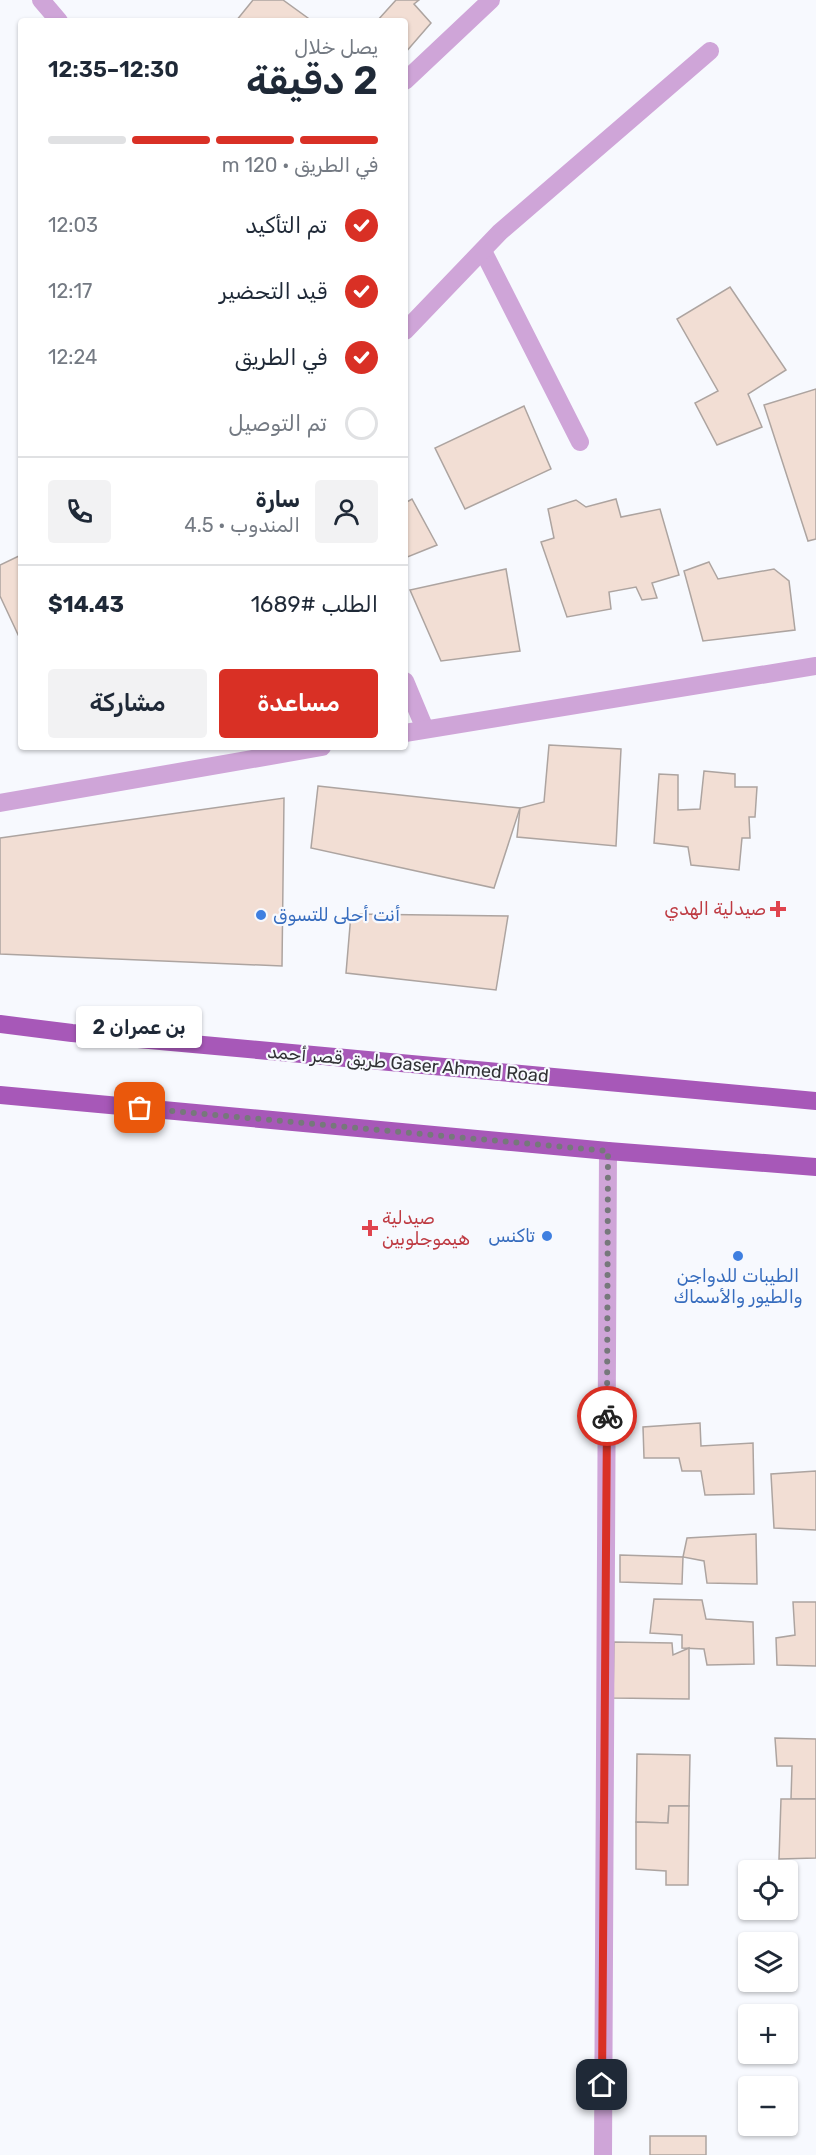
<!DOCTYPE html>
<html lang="ar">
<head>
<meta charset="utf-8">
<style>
  body { margin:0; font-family:Rubik,"Noto Sans Arabic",sans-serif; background:#f2f2f3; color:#1f2937; direction:rtl; height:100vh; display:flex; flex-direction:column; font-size:22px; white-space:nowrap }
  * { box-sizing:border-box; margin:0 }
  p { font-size:20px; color:#747a83 }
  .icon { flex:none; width:33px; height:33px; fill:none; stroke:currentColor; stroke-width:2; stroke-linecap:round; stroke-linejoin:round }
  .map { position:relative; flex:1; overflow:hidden; direction:ltr }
  .details { position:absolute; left:18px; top:18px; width:390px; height:732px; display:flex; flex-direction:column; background:#fff; border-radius:6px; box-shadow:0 2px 4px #0004; direction:rtl }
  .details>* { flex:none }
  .buttons { position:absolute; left:738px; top:1860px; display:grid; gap:12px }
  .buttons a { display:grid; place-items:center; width:60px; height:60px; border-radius:6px; background:#fff; box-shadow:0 2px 4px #0004; font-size:30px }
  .pin { position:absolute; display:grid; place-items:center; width:51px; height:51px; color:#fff; margin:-26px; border-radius:12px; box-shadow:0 3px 9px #0006 }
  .courier { position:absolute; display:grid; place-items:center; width:60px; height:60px; margin:-30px; border:4px solid #d93025; border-radius:50%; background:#fff; color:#222; box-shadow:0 2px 8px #0007 }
  .bubble { position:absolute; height:42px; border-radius:6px; background:#fff; box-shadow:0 2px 4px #0004; font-size:20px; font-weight:600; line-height:42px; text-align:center; direction:rtl }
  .headline em { font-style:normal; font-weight:600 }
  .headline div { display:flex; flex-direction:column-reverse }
  .headline { display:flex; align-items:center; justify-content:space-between; height:102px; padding:0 30px }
  h1 { font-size:39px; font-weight:600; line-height:45px }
  .bar { display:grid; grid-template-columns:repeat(4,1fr); gap:9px 6px; align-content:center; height:72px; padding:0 30px }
  .bar i { height:8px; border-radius:4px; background:#e0e1e3 }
  .bar .active { background:#d93025 }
  .bar p { grid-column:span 4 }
  .line { display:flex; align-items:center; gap:15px; padding:0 30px; border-top:2px solid #e0e1e3 }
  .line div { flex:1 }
  .round { display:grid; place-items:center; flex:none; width:63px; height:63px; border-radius:6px; background:#f2f2f3 }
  ol { padding:0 30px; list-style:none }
  li { display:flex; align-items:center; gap:18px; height:66px }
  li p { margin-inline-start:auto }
  li .icon { padding:6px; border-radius:50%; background:#d93025; color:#fff; stroke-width:4 }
  li:last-child { color:#747a83 }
  li i { width:33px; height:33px; border:3px solid #e0e1e3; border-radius:50% }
  .primary-button { display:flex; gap:12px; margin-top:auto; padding:12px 30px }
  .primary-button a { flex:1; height:69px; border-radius:6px; background:#d93025; color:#fff; font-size:24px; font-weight:600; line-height:69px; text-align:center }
  .primary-button a+a { background:#f2f2f3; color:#1f2937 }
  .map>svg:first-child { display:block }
  .building { fill:#f2ded4; stroke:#ada4a0; stroke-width:1.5 }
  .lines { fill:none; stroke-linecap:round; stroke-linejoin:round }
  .minor { stroke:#cfa5d8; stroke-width:18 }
  .major { stroke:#a758b8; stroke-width:18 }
  .done { stroke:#76787b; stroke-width:6; stroke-dasharray:0 10.8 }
  .route { stroke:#d93025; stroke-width:8 }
  .health-dot { fill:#e0444e; stroke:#f7f9fe; stroke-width:2 }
  .shop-dot { fill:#3f7fe0; stroke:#f7f9fe; stroke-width:2 }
  .labels { text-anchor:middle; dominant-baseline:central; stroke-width:4.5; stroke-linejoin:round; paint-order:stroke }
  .health-label { font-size:18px; fill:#be3a42; stroke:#f7f9fe; text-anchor:end }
  .shop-label { font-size:18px; fill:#366cbe; stroke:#f7f9fe; text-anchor:start }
  .street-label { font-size:18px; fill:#313235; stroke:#f7f9fe }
</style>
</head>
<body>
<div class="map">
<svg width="816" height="2155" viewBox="0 0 816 2155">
  <rect width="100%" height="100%" fill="#f7f9fe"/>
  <!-- building -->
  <g class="building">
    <polygon points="253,0 283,0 312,21 236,21"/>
    <polygon points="396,0 419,0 414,4 431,23 405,53 405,21 377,21"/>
    <polygon points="730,287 786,370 748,394 762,427 717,445 695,403 718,391 677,319"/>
    <polygon points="816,389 816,539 808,541 764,405"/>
    <polygon points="524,406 551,469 465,509 435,448"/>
    <polygon points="412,499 437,545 405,558 405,503"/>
    <polygon points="616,499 621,517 660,509 679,575 652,583 657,598 642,600 636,587 609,592 611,609 567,617 541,542 554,538 548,509 576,500 586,507"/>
    <polygon points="21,555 21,641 0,596 0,565"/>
    <polygon points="709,562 718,579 774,569 789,581 795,630 703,641 684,571"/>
    <polygon points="506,569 520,651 441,661 410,590"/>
    <polygon points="549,745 621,749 616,846 517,837 520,808 544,802"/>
    <polygon points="704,771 735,774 735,787 757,787 755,817 749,817 750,838 742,838 739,870 691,865 688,847 654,843 659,774 678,775 678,810 700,809"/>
    <polygon points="318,786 520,808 494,888 311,848"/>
    <polygon points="284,798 282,966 0,954 0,838"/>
    <polygon points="351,914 508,916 496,990 346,973"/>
    <polygon points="700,1423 701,1446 753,1443 754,1494 705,1495 701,1471 682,1471 679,1458 644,1458 643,1427"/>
    <polygon points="816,1471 816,1530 774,1528 771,1474"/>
    <polygon points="756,1534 757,1584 707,1583 704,1561 683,1557 687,1538"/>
    <polygon points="620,1555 683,1557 682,1584 620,1582"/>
    <polygon points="654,1599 702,1600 706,1619 753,1622 754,1664 707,1665 704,1649 682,1648 682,1635 650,1633"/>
    <polygon points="793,1602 816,1602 816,1666 777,1665 776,1638 795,1635"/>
    <polygon points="614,1642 672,1643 673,1655 689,1648 689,1699 613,1698"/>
    <polygon points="775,1738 816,1739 816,1799 791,1799 792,1766 777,1766"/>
    <polygon points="637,1754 690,1755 689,1806 669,1806 668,1823 636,1822"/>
    <polygon points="781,1799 816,1799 816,1858 779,1859"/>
    <polygon points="669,1806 689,1806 688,1885 666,1885 666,1871 636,1869 636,1822 668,1823"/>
    <rect x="650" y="2136" width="56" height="19"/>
  </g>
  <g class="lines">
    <!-- minor -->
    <g class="minor">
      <polyline points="41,0 59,21"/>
      <polyline points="405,81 491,0"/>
      <polyline points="483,251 580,442"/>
      <polyline points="405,331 500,232 710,51"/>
      <polyline points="405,681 425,729"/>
      <polyline points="405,733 816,666"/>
      <polyline points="0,803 322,747"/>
      <polyline points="603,2155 608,1151"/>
    </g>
    <!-- major -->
    <g class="major">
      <polyline points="0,1024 72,1033 816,1101"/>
      <polyline points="0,1095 608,1151 816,1167"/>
    </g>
  </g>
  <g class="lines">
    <!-- done -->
    <polyline class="done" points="140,1108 608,1151 607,1416"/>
    <!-- route -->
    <polyline class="route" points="602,2085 607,1416"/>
  </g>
  <!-- markers -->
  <g class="health-dot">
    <path d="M775 900h6v6h6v6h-6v6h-6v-6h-6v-6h6z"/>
    <path d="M367 1219h6v6h6v6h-6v6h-6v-6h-6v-6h6z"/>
  </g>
  <g class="shop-dot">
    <circle cx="261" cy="915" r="6"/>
    <circle cx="547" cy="1236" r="6"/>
    <circle cx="738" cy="1256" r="6"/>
  </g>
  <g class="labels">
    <!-- health labels -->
    <g class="health-label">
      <text x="766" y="909">صيدلية الهدي</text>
      <text x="382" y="1218" text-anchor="start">صيدلية<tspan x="382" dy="21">هيموجلوبين</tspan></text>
    </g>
    <!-- shop labels -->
    <g class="shop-label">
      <text x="273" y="915">أنت أحلى للتسوق</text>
      <text x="535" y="1236" text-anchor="end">تاكنس</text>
      <text x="738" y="1276" text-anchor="middle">الطيبات للدواجن<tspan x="738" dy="21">والطيور والأسماك</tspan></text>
    </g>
    <!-- street labels -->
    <g class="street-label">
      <text transform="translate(408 1064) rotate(5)">طريق قصر أحمد Gaser Ahmed Road</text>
    </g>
  </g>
</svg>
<div class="buttons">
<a><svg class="icon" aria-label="locate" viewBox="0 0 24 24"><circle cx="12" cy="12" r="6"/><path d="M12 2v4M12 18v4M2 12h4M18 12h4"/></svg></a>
<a><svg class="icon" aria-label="layers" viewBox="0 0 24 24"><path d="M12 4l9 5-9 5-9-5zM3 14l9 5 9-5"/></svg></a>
<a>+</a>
<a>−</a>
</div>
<div class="pin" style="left:140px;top:1108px;background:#ea580c"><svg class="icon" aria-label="bag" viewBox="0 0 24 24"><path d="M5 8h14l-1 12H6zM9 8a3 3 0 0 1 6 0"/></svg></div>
<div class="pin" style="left:602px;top:2085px;background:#1f2937"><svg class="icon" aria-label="home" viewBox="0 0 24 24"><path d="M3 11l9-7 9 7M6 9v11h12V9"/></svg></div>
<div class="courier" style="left:607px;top:1416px"><svg class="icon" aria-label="bike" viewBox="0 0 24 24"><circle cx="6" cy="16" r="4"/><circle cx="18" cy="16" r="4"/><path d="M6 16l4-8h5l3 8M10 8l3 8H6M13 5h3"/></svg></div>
<div class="bubble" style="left:76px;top:1006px;width:126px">بن عمران 2</div>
<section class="details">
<div class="headline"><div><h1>2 دقيقة</h1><p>يصل خلال</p></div><em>12:30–12:35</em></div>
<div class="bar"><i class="active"></i><i class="active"></i><i class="active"></i><i></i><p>في الطريق · 120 m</p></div>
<ol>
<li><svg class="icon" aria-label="check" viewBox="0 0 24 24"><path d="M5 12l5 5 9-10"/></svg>تم التأكيد<p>12:03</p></li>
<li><svg class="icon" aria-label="check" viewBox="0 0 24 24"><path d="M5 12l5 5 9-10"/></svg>قيد التحضير<p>12:17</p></li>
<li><svg class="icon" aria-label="check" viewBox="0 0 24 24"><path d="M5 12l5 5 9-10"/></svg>في الطريق<p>12:24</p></li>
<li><i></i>تم التوصيل</li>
</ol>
<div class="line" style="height:108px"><a class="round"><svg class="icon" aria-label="person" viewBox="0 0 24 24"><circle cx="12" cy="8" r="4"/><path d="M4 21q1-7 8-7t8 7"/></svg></a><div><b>سارة</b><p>المندوب · 4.5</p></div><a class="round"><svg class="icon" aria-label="phone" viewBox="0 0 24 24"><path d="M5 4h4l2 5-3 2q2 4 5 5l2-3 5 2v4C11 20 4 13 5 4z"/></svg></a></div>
<div class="line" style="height:78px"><div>الطلب #1689</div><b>$14.43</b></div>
<div class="primary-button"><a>مساعدة</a><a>مشاركة</a></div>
</section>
</div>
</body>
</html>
